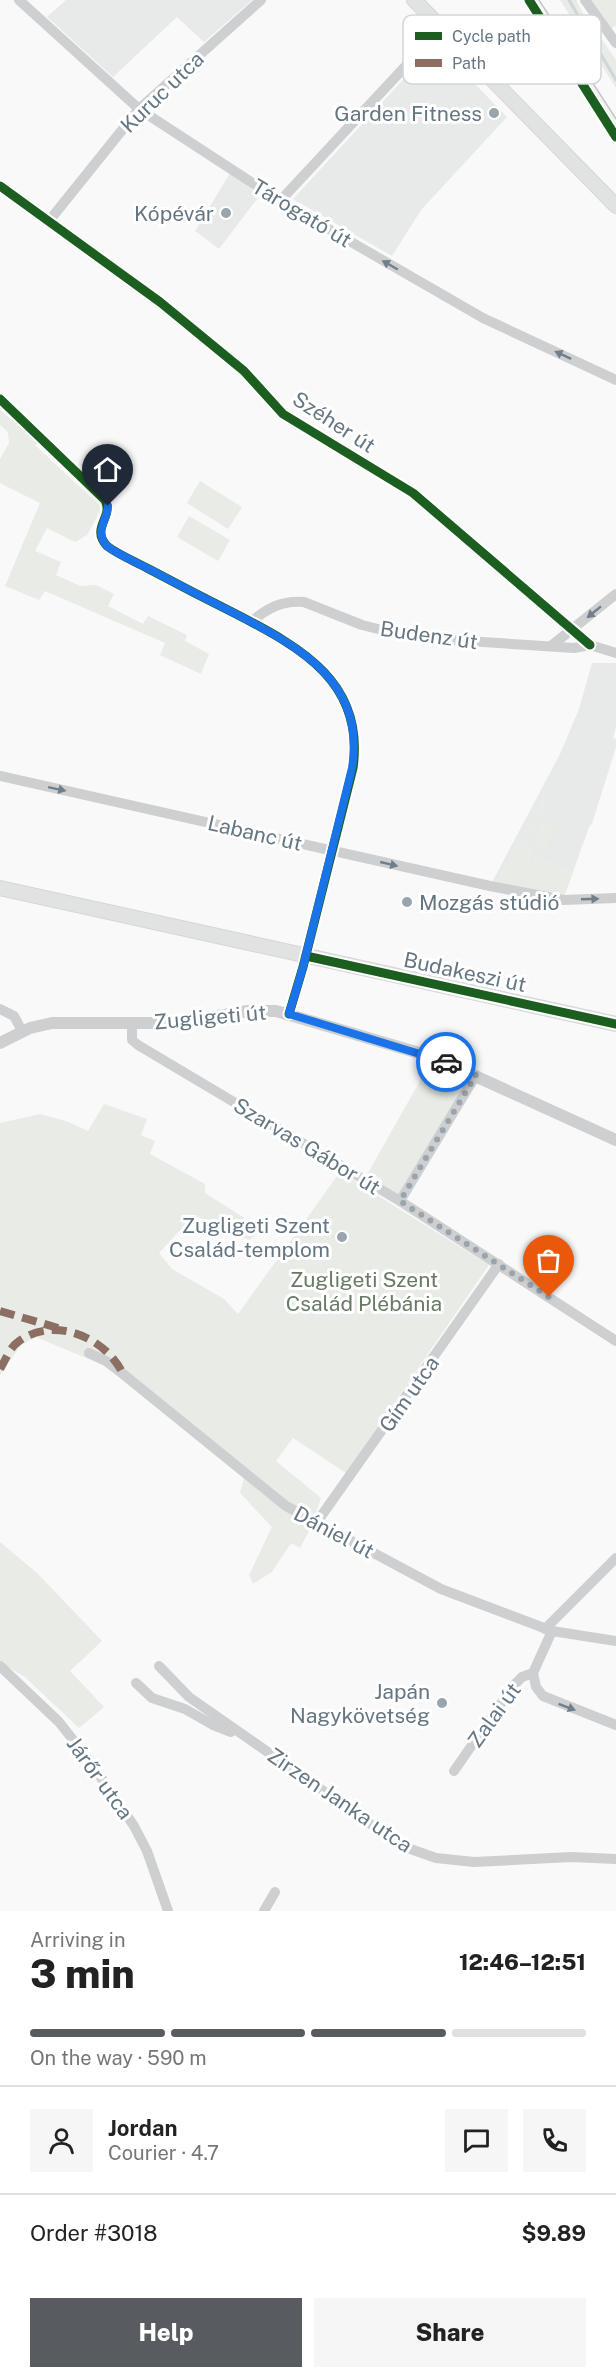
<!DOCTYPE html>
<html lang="en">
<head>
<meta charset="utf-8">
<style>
  body { margin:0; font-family:"Public Sans",sans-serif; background:#f6f6f6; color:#222; height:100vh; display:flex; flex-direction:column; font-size:22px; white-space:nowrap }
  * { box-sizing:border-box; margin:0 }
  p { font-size:20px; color:#767676 }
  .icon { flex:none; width:33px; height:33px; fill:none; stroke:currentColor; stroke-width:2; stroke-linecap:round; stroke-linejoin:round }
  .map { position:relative; height:1911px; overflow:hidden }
  .drawer { display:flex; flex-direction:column; background:#fff; flex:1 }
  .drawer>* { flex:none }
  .pin { position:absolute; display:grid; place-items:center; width:51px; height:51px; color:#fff; margin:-62px -26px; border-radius:50% 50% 50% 0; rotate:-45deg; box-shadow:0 0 6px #0007 }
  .pin .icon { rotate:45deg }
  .courier { position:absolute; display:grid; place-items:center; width:60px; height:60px; margin:-30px; border:4px solid #1a73e8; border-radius:50%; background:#fff; color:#222; box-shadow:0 2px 8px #0007 }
  .summary em { font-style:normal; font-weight:800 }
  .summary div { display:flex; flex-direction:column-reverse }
  .summary { display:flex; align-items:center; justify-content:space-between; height:102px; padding:0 30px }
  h1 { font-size:39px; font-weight:800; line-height:45px }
  .bar { display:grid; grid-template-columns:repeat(4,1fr); gap:9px 6px; align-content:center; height:72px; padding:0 30px }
  .bar i { height:8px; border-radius:4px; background:#e0e0e0 }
  .bar .selected { background:#585c60 }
  .bar p { grid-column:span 4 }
  .line { display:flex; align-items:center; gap:15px; padding:0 30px; border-top:2px solid #e0e0e0 }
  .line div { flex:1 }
  .round { display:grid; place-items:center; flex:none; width:63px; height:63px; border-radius:0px; background:#f6f6f6 }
  .button { display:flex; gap:12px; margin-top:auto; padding:12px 30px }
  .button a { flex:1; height:69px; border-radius:0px; background:#585c60; color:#fff; font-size:24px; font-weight:800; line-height:69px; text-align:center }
  .button a+a { background:#f6f6f6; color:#222 }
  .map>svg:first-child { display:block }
  .built { fill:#e8e9e9 }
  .green { fill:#e8ebe6 }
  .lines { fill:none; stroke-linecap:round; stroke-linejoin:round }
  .stream { stroke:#ced6d9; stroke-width:3 }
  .secondary-casing { stroke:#d5d6d7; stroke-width:16 }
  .minor { stroke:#cecfd0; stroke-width:10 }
  .tertiary { stroke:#cecfd0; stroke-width:12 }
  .secondary { stroke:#e1e2e2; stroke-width:14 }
  .tram { stroke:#c3c5c6; stroke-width:1.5 }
  .quiet { stroke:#8d6e63; stroke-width:8; stroke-dasharray:15 8; stroke-linecap:butt }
  .cycleway-casing { stroke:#fff; stroke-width:13 }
  .cycleway { stroke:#1b5e20; stroke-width:9 }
  .oneway { fill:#707f8b }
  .done { stroke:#99a4ac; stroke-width:6; stroke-dasharray:0 10.8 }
  .route { stroke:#1a73e8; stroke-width:8 }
  .poi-dot { fill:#99a4ac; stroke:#fff; stroke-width:2 }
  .labels { text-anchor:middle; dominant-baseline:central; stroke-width:6; stroke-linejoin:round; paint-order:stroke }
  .street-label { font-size:21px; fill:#657683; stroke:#fff }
  .poi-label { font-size:21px; fill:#657683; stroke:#fff; text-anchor:end }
  .park-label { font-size:21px; fill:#687a64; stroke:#fff }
  .key { fill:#fff; stroke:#d1d6da; stroke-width:1.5 }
  .key-label { font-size:16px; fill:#657683 }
</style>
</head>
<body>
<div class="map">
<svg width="616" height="1911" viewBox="0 0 616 1911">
  <rect width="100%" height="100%" fill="#f9f9f9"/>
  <!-- built -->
  <g class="built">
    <polygon points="66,0 252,0 204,42 177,17 113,77 47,17"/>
    <polygon points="436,44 507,117 421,210 392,256 293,199"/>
    <polygon points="230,173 260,195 219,249 195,231"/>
    <polygon points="592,663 616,663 616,727 613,738 616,739 616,747 592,824 589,827 563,900 490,886 560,754 579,709"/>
  </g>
  <!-- green -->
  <g class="green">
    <polygon points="534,0 537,0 616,123 616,128"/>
    <polygon points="560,0 576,0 594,34 598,34 616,60 616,88"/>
    <polygon points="587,0 616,0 616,25 610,30"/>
    <polygon points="0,410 36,440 36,446 99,505 100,511 87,535 75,542 47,528 35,551 61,562 56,575 80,586 96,585 114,594 108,606 143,624 148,616 187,635 185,641 209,654 201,674 160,655 165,643 45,591 39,600 5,586 40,503 0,483 0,459 9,443 8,432 0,425"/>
    <polygon points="200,481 242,507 228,529 187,503"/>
    <polygon points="189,516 230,540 218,561 177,537"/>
    <polygon points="544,794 549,796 526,846 534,850 519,888 496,883 518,843 521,844"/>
    <polygon points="543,819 556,825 545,851 532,845"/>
    <polygon points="535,855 573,871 564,894 547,888 544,893 524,884"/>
    <polygon points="429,1065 467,1086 400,1201 364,1180"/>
    <polygon points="104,1104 147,1119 141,1135 155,1141 150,1154 205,1184 205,1193 263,1230 249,1240 194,1215 159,1253 172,1269 224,1299 238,1314 340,1172 489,1265 346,1473 293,1438 276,1461 321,1498 315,1515 301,1510 296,1518 309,1531 300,1548 291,1543 272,1572 253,1584 249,1575 272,1527 240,1493 246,1470 117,1371 36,1337 21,1345 0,1375 0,1123 40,1114 66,1121 88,1131"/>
    <polygon points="0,1542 37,1573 102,1641 70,1671 104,1707 79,1728 25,1677 0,1662"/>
  </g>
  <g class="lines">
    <!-- stream -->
    <polyline class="stream" points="569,0 616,80"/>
    <!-- secondary casing -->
    <g class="secondary-casing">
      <g id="secondary">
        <polyline points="414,0 616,206"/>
        <polyline points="0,888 616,1024"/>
      </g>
    </g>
    <!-- minor -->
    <g class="minor">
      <polyline points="19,0 139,109 280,201 483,318 616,380"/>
      <polyline points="529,0 616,137"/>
      <polyline points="585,0 616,43"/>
      <polyline points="0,186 160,302 244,371 283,414 413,493 590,645"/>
      <polyline points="280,201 441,28"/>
      <polyline points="49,221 139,109 261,0"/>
      <path d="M0,399L105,500C114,518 90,527 107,546C119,555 134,561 147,568C177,584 206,599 236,614C302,648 365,683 353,768L303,967L289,1014"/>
      <path d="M251,622C267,608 283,600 304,602L362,625L402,635L422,638L574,648L590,645L616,653"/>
      <polyline points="551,646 616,594"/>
      <polyline points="0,776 490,886 563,900 616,898"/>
      <polyline points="0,1009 14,1016 22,1031"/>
      <polyline points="132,1023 132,1040 138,1045 400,1201 616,1341"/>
      <polyline points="400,1201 476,1075"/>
      <polyline points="89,1353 106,1361 123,1374 286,1506 441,1589 552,1631 616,1641"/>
      <polyline points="317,1522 499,1264"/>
      <polyline points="545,1629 616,1558"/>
      <polyline points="0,1666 59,1722 89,1760 134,1826 147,1851 168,1911"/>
      <polyline points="159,1666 189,1697 402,1846 436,1858 474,1862 571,1857 616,1859"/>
      <polyline points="533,1673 536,1687 543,1696 616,1725"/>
      <polyline points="136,1683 152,1698 185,1709 213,1725 231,1732"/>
      <polyline points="454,1771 513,1686 522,1677 533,1673 552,1631"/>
      <polyline points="264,1911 275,1892"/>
    </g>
    <!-- tertiary -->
    <polyline class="tertiary" points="0,1043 30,1028 52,1023 155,1023 188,1021 248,1011 276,1011 433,1057 616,1140"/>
    <!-- secondary -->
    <use href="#secondary" class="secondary"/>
    <!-- tram -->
    <polyline class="tram" points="539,0 616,119"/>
    <!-- quiet -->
    <g class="quiet">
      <polyline points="0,1311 58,1328"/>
      <path d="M0,1369C5,1361 10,1347 18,1342C53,1315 106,1337 123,1374"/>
    </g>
    <!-- cycleway casing -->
    <g class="cycleway-casing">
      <g id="cycleway">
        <polyline points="529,0 616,137"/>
        <polyline points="0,186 160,302 244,371 283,414 413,493 590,645"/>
        <path d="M0,399L105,500C114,518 90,527 107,546C119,555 134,561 147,568C177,584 206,599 236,614C302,648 365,683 353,768L303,967L289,1014"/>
        <polyline points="306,956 616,1024"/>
      </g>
    </g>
    <!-- cycleway -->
    <use href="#cycleway" class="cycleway"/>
  </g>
  <!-- one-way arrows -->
  <defs><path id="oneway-solid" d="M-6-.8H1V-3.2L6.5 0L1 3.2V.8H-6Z" transform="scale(1.5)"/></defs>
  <g class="oneway">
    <use href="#oneway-solid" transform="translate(390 265) rotate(-150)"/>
    <use href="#oneway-solid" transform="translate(563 355) rotate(-155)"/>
    <use href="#oneway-solid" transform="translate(594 612) rotate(141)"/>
    <use href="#oneway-solid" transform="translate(57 789) rotate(12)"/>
    <use href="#oneway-solid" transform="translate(389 864) rotate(13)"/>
    <use href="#oneway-solid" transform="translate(590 899) rotate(-2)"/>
    <use href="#oneway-solid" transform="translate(567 1707) rotate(21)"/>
  </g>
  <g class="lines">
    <!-- done -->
    <polyline class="done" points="446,1062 476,1075 400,1201 549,1297"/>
    <!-- route -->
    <path class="route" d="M108,506C107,522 94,531 107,546C119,555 134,561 147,568C177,584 206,599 236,614C301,648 366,683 352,768L303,967L289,1014L446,1062"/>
  </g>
  <!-- markers -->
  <g class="poi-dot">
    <circle cx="494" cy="113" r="6"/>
    <circle cx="226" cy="213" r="6"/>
    <circle cx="407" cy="902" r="6"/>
    <circle cx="342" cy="1237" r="6"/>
    <circle cx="442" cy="1703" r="6"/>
  </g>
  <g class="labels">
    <!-- street labels -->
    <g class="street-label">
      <text transform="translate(162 92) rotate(-44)">Kuruc utca</text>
      <text transform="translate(302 213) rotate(31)">Tárogató út</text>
      <text transform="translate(334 422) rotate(33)">Széher út</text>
      <text transform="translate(429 635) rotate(8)">Budenz út</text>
      <text transform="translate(255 833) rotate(13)">Labanc út</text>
      <text transform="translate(465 972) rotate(12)">Budakeszi út</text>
      <text transform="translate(210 1017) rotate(-5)">Zugligeti út</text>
      <text transform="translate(307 1146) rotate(31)">Szarvas Gábor út</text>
      <text transform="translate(409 1394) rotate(-55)">Gím utca</text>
      <text transform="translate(334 1532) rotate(28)">Dániel út</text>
      <text transform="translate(494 1715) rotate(-54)">Zalai út</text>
      <text transform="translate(100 1778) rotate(54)">Járőr utca</text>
      <text transform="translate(340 1800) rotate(34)">Zirzen Janka utca</text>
    </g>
    <!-- poi labels -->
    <g class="poi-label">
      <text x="482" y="113">Garden Fitness</text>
      <text x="214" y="213">Kópévár</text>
      <text x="419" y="902" text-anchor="start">Mozgás stúdió</text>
      <text x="330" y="1225">Zugligeti Szent<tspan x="330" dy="24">Család-templom</tspan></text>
      <text x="430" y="1691">Japán<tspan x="430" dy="24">Nagykövetség</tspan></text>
    </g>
    <!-- park labels -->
    <g class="park-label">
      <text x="364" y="1279">Zugligeti Szent<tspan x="364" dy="24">Család Plébánia</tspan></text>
    </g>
  </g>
  <!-- legend -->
  <rect x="403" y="15" width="198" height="69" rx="9" class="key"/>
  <rect x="415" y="32" width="27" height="8" fill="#1b5e20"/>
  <rect x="415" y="59" width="27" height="8" fill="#8d6e63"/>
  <g class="key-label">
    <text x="452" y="42">Cycle path</text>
    <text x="452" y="69">Path</text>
  </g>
</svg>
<div class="pin" style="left:549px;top:1297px;background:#ea580c"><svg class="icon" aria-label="bag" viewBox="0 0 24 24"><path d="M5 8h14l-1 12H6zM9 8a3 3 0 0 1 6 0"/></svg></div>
<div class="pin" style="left:108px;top:506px;background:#1f2937"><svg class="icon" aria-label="home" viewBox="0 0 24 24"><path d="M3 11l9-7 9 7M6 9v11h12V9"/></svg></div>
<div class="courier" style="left:446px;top:1062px"><svg class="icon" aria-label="car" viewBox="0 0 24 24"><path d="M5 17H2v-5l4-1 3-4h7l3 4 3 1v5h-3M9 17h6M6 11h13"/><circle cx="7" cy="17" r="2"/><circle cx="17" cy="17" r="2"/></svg></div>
</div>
<section class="drawer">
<div class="summary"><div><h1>3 min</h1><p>Arriving in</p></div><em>12:46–12:51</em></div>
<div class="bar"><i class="selected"></i><i class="selected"></i><i class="selected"></i><i></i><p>On the way · 590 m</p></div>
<div class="line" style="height:108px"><a class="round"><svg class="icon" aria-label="person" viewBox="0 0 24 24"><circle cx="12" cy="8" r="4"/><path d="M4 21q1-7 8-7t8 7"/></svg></a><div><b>Jordan</b><p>Courier · 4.7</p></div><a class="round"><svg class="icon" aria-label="chat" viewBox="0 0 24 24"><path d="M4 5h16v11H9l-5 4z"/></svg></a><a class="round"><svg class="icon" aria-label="phone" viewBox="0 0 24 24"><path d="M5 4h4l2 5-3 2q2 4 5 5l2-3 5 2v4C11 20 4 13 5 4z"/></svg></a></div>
<div class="line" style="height:78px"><div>Order #3018</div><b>$9.89</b></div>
<div class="button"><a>Help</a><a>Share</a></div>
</section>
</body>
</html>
